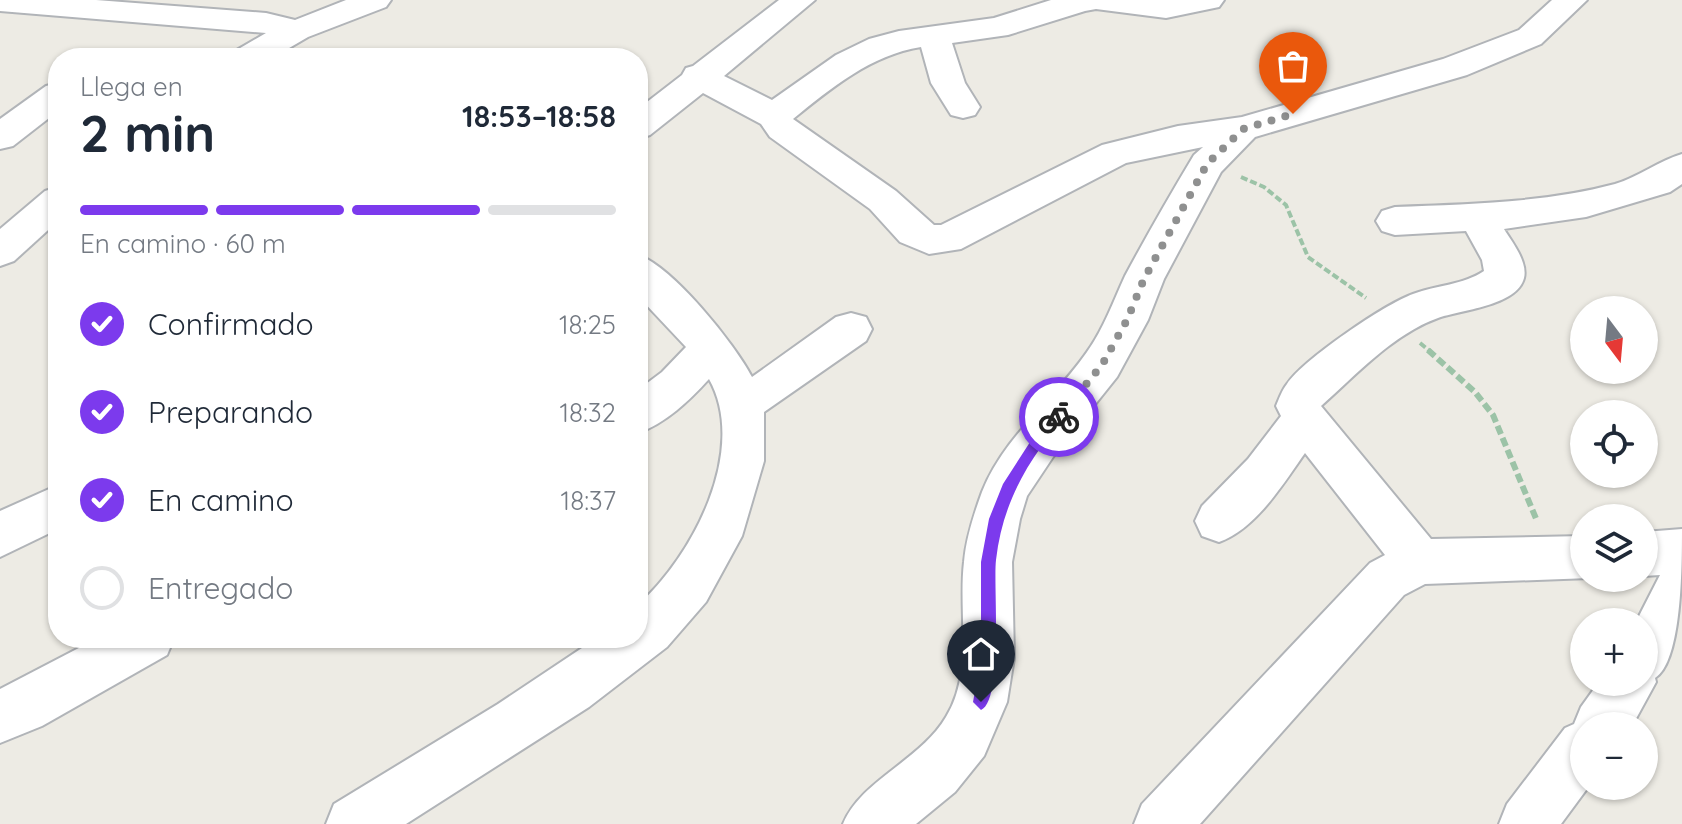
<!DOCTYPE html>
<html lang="es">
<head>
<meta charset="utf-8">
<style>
  body { margin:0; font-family:Quicksand,sans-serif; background:#f2f2f3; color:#1f2937; height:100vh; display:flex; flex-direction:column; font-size:30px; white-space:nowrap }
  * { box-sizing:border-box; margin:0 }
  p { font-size:26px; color:#747a83 }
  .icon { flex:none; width:44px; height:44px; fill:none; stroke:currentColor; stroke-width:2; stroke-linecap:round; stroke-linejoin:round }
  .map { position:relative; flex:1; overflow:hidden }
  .sheet { position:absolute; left:48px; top:48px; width:600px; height:600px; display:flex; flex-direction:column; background:#fff; border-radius:32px; box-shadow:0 2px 6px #0004 }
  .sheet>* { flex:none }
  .needle { width:52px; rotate:164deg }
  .controls { position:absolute; left:1570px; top:296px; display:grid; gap:16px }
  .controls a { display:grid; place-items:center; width:88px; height:88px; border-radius:50%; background:#fff; box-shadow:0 2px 6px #0004; font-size:40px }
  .pin { position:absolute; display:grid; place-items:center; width:68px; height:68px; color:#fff; margin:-82px -34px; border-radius:50% 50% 50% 0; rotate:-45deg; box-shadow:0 0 8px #0007 }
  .pin .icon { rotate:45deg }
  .courier { position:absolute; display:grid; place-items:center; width:80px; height:80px; margin:-40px; border:6px solid #7c3aed; border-radius:50%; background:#fff; color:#222; box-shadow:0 2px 10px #0007 }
  .summary em { font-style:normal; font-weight:700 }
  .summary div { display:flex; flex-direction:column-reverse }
  .summary { display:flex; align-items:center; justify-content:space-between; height:136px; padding:0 32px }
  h1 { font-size:52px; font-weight:700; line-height:60px }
  .bar { display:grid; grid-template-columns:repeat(4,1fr); gap:12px 8px; align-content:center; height:96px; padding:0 32px }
  .bar i { height:10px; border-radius:6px; background:#e0e1e3 }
  .bar .current { background:#7c3aed }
  .bar p { grid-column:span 4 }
  ol { padding:0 32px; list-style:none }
  li { display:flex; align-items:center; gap:24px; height:88px }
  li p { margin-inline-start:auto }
  li .icon { padding:8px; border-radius:50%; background:#7c3aed; color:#fff; stroke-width:4 }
  li:last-child { color:#747a83 }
  li i { width:44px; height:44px; border:4px solid #e0e1e3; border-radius:50% }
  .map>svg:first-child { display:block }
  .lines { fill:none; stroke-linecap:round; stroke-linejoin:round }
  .minor-casing { stroke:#b1b4b8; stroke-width:4 }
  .path-far1 { stroke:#9cc3a7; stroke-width:4; stroke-dasharray:7 3; stroke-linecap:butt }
  .path { stroke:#9cc3a7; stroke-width:6; stroke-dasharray:9 4; stroke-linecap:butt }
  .minor { fill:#fff; fill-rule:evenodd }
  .route { fill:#7c3aed }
  .done { stroke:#8f9090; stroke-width:8; stroke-dasharray:0 14.4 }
</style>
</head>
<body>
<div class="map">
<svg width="1682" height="824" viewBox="0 0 1682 824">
  <rect width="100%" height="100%" fill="#edebe4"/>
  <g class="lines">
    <!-- minor casing -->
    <g class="minor-casing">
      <g id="minor">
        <polygon points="0,0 96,0 266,13 295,20 346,0 391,0 386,7 308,37 272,58 230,58 235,51 266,33 0,11"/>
        <path d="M779,0H815L724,76L772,100L836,55L869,39L899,31L994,18L1051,0H1224L1219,7L1166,18L1096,9L1085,11L1008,35L952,43L965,83L980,107L975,115L963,118L951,115L931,83L921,47C871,55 831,88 793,119L896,191L934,225H941L1102,145L1178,126L1242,117L1443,59L1519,30L1552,0H1587L1541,44L1467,75L1255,137L1221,172L1164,279L1148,320L1117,377L1053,457L1027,496L1020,519L1012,562L1014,658L1007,702L984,756L955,792L916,824H843C861,780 920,761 946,717C974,672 958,612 964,562C966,538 974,514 982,492C1004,436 1054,400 1087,352C1104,328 1113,302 1125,276C1147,235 1170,195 1194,155L1203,147L1126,163L961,249L929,254L900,242L870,209L770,137L761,124L703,93L650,135L638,139V109L682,75L686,68L693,66Z"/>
        <polygon points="58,83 58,111 13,146 0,149 0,119 46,86"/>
        <path d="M1682,154V184L1670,192L1586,217L1504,229C1512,242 1528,262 1524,278C1517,306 1460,310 1438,318C1393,334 1356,375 1321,406L1431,539L1584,536V578H1590L1425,584L1404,595L1200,824H1134L1142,804L1370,563L1385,555L1305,453C1283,484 1256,529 1219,542L1202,536L1195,521L1202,506L1248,459L1281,416L1276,406C1279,399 1282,390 1287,384C1304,359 1385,304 1413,294C1437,285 1463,285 1484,271L1482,260L1466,231L1395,235L1382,231L1376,221L1382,211L1395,207C1468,204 1544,203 1615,184C1639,177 1658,161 1682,154Z"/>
        <polygon points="58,187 58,221 14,261 0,266 0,229 45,191"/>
        <path d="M638,255C672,266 735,344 752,377L836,317L851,313L866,317L872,329L866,341L764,412V461L742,536L706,602L667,647L589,707L406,824H326L334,804L498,704L597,638H638V605C692,557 749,450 709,379C689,401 666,423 638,433V390L662,372L686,347L638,296Z"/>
        <polygon points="58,485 58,529 0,557 0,511"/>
        <path d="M1682,529C1682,565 1682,662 1655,678L1656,682L1632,726H1584V786H1589L1561,824H1499L1507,804L1565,728L1574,724L1581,707L1599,682H1644V622H1636L1660,575L1644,576V532Z"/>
        <polygon points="98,638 174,638 167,655 42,726 0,743 0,689"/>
      </g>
    </g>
    <!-- path-far1 -->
    <g class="path-far1">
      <polyline points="1241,177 1264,187 1286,205 1308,257 1366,298"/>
      <polyline points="1420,343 1431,352"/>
    </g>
    <!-- path -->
    <polyline class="path" points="1428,350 1475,392 1493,415 1537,521"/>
    <!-- minor -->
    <use href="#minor" class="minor"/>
  </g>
  <!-- route -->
  <path class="route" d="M1059,411L1063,413C1066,425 1048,437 1041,447C1016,482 1001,517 996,560C993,586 1004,699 981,710L973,702L981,658V562L989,519L1003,484L1032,439Z"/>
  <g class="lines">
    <!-- done -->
    <polyline class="done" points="1059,417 1102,365 1127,320 1144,279 1207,164 1243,129 1293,114"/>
  </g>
</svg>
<div class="controls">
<a><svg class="needle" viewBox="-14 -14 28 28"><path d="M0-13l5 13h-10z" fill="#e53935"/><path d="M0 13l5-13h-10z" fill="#747a83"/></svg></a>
<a><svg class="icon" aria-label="locate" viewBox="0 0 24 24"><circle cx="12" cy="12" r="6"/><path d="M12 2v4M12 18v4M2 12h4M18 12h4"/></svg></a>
<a><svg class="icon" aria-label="layers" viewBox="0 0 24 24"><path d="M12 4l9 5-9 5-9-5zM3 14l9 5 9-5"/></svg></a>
<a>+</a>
<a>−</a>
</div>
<div class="pin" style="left:1293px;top:114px;background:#ea580c"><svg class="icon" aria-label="bag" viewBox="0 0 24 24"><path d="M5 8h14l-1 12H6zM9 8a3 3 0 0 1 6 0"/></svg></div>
<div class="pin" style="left:981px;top:702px;background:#1f2937"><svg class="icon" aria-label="home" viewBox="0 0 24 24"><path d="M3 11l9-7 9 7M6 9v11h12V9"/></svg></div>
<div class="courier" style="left:1059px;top:417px"><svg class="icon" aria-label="bike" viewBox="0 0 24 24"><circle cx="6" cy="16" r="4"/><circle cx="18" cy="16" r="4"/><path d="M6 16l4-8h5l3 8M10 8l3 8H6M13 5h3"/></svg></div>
<section class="sheet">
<div class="summary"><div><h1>2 min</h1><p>Llega en</p></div><em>18:53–18:58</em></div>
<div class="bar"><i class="current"></i><i class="current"></i><i class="current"></i><i></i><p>En camino · 60 m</p></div>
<ol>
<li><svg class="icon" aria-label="check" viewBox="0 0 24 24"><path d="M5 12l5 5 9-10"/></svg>Confirmado<p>18:25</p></li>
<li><svg class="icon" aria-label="check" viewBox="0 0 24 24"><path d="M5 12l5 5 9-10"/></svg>Preparando<p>18:32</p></li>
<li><svg class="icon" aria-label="check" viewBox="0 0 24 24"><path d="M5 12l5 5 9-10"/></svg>En camino<p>18:37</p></li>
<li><i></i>Entregado</li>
</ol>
</section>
</div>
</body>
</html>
